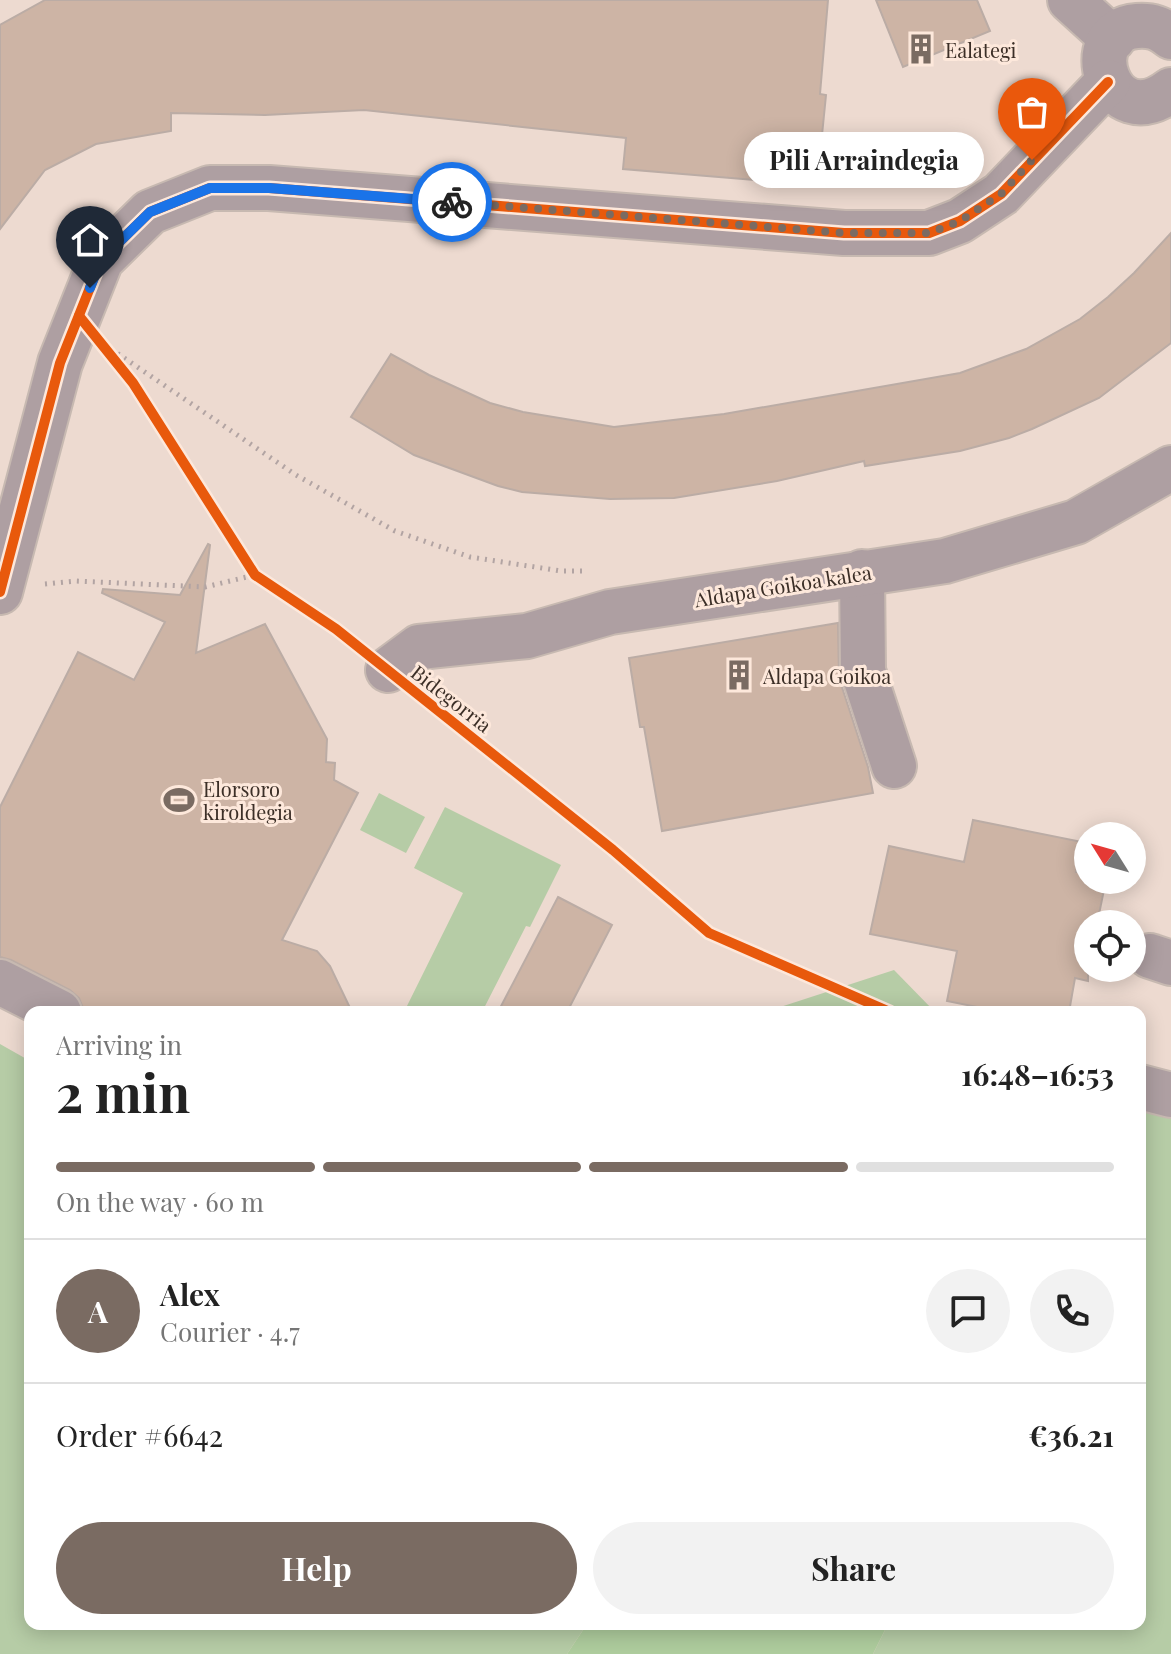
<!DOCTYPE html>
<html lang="en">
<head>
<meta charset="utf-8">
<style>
  body { margin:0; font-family:"Playfair Display",serif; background:#f2f2f2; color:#222; height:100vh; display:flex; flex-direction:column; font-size:30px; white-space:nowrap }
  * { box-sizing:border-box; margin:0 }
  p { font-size:26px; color:#767676 }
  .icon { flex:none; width:44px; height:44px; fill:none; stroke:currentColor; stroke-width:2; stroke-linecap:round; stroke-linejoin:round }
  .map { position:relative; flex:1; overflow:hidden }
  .panel { position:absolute; left:24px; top:1006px; width:1122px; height:624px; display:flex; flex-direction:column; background:#fff; border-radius:16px; box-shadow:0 4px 20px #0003 }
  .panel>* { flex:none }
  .needle { width:52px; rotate:307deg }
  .buttons { position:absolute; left:1074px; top:822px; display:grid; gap:16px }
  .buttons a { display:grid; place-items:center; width:72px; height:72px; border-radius:50%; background:#fff; box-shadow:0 4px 20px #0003; font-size:40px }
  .pin { position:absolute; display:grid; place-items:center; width:68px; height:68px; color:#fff; margin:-82px -34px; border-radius:50% 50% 50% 0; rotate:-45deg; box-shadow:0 0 8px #0007 }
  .pin .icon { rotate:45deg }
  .courier { position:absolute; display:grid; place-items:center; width:80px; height:80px; margin:-40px; border:6px solid #1a73e8; border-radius:50%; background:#fff; color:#222; box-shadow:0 2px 10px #0007 }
  .bubble { position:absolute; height:56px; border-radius:28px; background:#fff; box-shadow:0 4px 20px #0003; font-size:26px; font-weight:700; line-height:56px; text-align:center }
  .head em { font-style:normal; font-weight:700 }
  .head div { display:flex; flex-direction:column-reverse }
  .head { display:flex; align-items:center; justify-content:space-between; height:136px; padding:0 32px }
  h1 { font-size:52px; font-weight:700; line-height:60px }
  .bar { display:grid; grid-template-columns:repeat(4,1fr); gap:12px 8px; align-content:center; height:96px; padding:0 32px }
  .bar i { height:10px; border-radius:6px; background:#e0e0e0 }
  .bar .selected { background:#7a6b62 }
  .bar p { grid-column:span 4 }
  .line { display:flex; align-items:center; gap:20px; padding:0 32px; border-top:2px solid #e0e0e0 }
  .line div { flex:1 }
  .round { display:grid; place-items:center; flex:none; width:84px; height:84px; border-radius:42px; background:#f2f2f2 }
  .primary-button { display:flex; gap:16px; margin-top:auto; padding:16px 32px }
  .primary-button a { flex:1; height:92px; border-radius:48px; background:#7a6b62; color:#fff; font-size:32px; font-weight:700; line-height:92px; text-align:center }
  .primary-button a+a { background:#f2f2f2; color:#222 }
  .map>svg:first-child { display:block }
  .green { fill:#b6cca6 }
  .forest { fill:#aecc9d }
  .building { fill:#cdb4a5; stroke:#bbaca5; stroke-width:2 }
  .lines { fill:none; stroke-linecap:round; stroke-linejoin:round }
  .minor-casing { stroke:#c7b9b1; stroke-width:48 }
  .path { stroke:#b2a4a3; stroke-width:5; stroke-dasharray:2 6; stroke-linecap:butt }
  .minor { stroke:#ae9fa2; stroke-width:44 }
  .cycleway-casing { stroke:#fde8db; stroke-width:15 }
  .cycleway { stroke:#e8590c; stroke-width:10 }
  .done { stroke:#7a6b62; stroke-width:8; stroke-dasharray:0 14.4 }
  .route { stroke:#1a73e8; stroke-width:10 }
  .labels { text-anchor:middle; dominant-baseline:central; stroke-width:6; stroke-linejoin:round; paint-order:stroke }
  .poi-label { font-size:20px; fill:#3c2f27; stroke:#fde8db; text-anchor:start }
  .street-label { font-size:20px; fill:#3c2f27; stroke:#fde8db }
</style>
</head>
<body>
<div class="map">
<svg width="1171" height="1654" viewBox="0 0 1171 1654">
  <rect width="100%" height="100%" fill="#eddad0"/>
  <!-- green -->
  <g class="green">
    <polygon points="379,793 425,817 406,853 360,830"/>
    <polygon points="445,807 561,865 530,927 526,926 482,1012 404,1012 463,893 414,868"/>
    <polygon points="894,970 935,1012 765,1012"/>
    <polygon points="0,1044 30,1061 30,1624 587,1624 567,1654 0,1654"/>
    <polygon points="1140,1103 1171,1109 1171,1654 873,1654 888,1624 1140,1624"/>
  </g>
  <!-- forest -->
  <polygon class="forest" points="587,1624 888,1624 873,1654 567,1654"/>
  <!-- building -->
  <g class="building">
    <polygon points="45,0 828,0 820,94 826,95 821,145 783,142 780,182 623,169 626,138 364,110 265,115 171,113 171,131 96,144 45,170 0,229 0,25"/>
    <polygon points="876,0 977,0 990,31 903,67"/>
    <polygon points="1171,233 1171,343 1099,398 1032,429 1009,438 960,451 865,466 864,461 777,481 674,498 610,499 522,492 498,486 414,455 351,417 391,354 429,375 490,403 523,412 614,427 724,414 960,373 1026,349 1080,319 1108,297 1134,273"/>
    <polygon points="208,544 210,545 196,653 265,624 327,739 326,762 335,763 334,780 358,793 282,940 317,951 330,966 352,1012 91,1012 83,1008 79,998 70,990 11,960 0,957 0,807 78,652 134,680 165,622 102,593 103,589 180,595"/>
    <polygon points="838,623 839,678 868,767 873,793 662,831 644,727 640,727 629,658"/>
    <polygon points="973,820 1082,842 1076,872 1088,874 1088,880 1106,880 1097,924 1088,924 1088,981 1075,978 1069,1012 1002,1012 947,1001 957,951 870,934 889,846 964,862"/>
    <polygon points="558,897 612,925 567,1012 498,1012"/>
  </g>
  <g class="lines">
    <!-- minor casing -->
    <g class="minor-casing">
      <g id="minor">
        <polyline points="1070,0 1113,39"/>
        <path d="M1171,37C1160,28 1152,25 1137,26C1076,30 1108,138 1171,90"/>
        <polyline points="862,572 863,671 894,766"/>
        <polyline points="0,592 60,363 101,260 150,212 210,188 269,188 844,233 929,233 960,221 1001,194 1108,82"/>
        <polyline points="388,670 419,647 527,636 610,612 945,561 1076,522 1171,468"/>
        <polyline points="1150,956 1171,963"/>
        <polyline points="0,982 59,1012"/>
        <polyline points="1140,1087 1171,1095"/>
      </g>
    </g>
    <!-- path -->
    <g class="path">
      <polyline points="111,349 296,475 395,531 470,557 561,571 586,571"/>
      <polyline points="45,584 76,581 205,587 255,575"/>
    </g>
    <!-- minor -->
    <use href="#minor" class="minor"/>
    <!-- cycleway casing -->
    <g class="cycleway-casing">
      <g id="cycleway">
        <polyline points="79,316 133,383 255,575 336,629 613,850 709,933 890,1012"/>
        <polyline points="0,592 60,363 101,260 150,212 210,188 269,188 844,233 929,233 960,221 1001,194 1108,82"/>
      </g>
    </g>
    <!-- cycleway -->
    <use href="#cycleway" class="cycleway"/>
  </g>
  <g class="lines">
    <!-- done -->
    <polyline class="done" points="452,202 844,233 929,233 960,221 1001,194 1032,160"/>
    <!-- route -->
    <polyline class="route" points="90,288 101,260 150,212 210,188 269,188 452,202"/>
  </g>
  <!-- icons -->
  <defs>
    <g id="building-bare" transform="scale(2.4)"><path d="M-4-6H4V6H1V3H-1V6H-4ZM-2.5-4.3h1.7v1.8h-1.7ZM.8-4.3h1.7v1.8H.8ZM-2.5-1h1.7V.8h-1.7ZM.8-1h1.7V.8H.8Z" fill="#7a6b62" stroke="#fde8db" stroke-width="2.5" paint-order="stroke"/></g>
    <g id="stadium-bare" transform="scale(2.4)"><path d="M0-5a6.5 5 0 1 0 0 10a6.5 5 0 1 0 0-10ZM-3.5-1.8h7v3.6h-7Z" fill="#7a6b62" stroke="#fde8db" stroke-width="2.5" paint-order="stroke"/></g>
  </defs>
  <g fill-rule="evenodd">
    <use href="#building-bare" x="921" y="49"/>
    <use href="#building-bare" x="739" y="675"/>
    <use href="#stadium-bare" x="179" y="800"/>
  </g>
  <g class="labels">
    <!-- poi labels -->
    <g class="poi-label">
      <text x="945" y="49">Ealategi</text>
      <text x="763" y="675">Aldapa Goikoa</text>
      <text x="203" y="788">Elorsoro<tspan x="203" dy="23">kiroldegia</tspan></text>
    </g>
    <!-- street labels -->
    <g class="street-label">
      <text transform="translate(783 585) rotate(-9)">Aldapa Goikoa kalea</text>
      <text transform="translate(452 698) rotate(38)">Bidegorria</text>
    </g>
  </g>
</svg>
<div class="buttons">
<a><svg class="needle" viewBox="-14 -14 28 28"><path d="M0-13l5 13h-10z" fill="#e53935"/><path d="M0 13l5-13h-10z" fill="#767676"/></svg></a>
<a><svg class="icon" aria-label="locate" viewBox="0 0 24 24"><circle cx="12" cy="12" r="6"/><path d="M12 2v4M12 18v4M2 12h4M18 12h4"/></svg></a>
</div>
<div class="pin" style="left:1032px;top:160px;background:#ea580c"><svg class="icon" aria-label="bag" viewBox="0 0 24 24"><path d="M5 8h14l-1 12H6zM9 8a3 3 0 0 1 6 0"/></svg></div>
<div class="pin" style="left:90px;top:288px;background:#1f2937"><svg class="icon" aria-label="home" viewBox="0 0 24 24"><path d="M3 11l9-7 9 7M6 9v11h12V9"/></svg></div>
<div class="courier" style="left:452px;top:202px"><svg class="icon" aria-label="bike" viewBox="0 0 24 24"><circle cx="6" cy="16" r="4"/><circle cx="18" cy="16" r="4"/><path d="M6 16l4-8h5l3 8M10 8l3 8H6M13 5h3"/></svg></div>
<div class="bubble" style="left:744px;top:132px;width:240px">Pili Arraindegia</div>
<section class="panel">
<div class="head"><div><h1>2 min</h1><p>Arriving in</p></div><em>16:48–16:53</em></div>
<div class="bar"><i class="selected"></i><i class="selected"></i><i class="selected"></i><i></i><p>On the way · 60 m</p></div>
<div class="line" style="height:144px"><b class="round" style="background:#7a6b62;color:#fff">A</b><div><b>Alex</b><p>Courier · 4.7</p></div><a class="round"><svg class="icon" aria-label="chat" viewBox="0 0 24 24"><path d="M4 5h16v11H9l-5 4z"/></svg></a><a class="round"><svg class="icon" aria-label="phone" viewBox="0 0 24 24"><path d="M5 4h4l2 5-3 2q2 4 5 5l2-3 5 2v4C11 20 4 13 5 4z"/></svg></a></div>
<div class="line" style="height:104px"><div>Order #6642</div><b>€36.21</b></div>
<div class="primary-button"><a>Help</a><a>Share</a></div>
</section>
</div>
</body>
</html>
